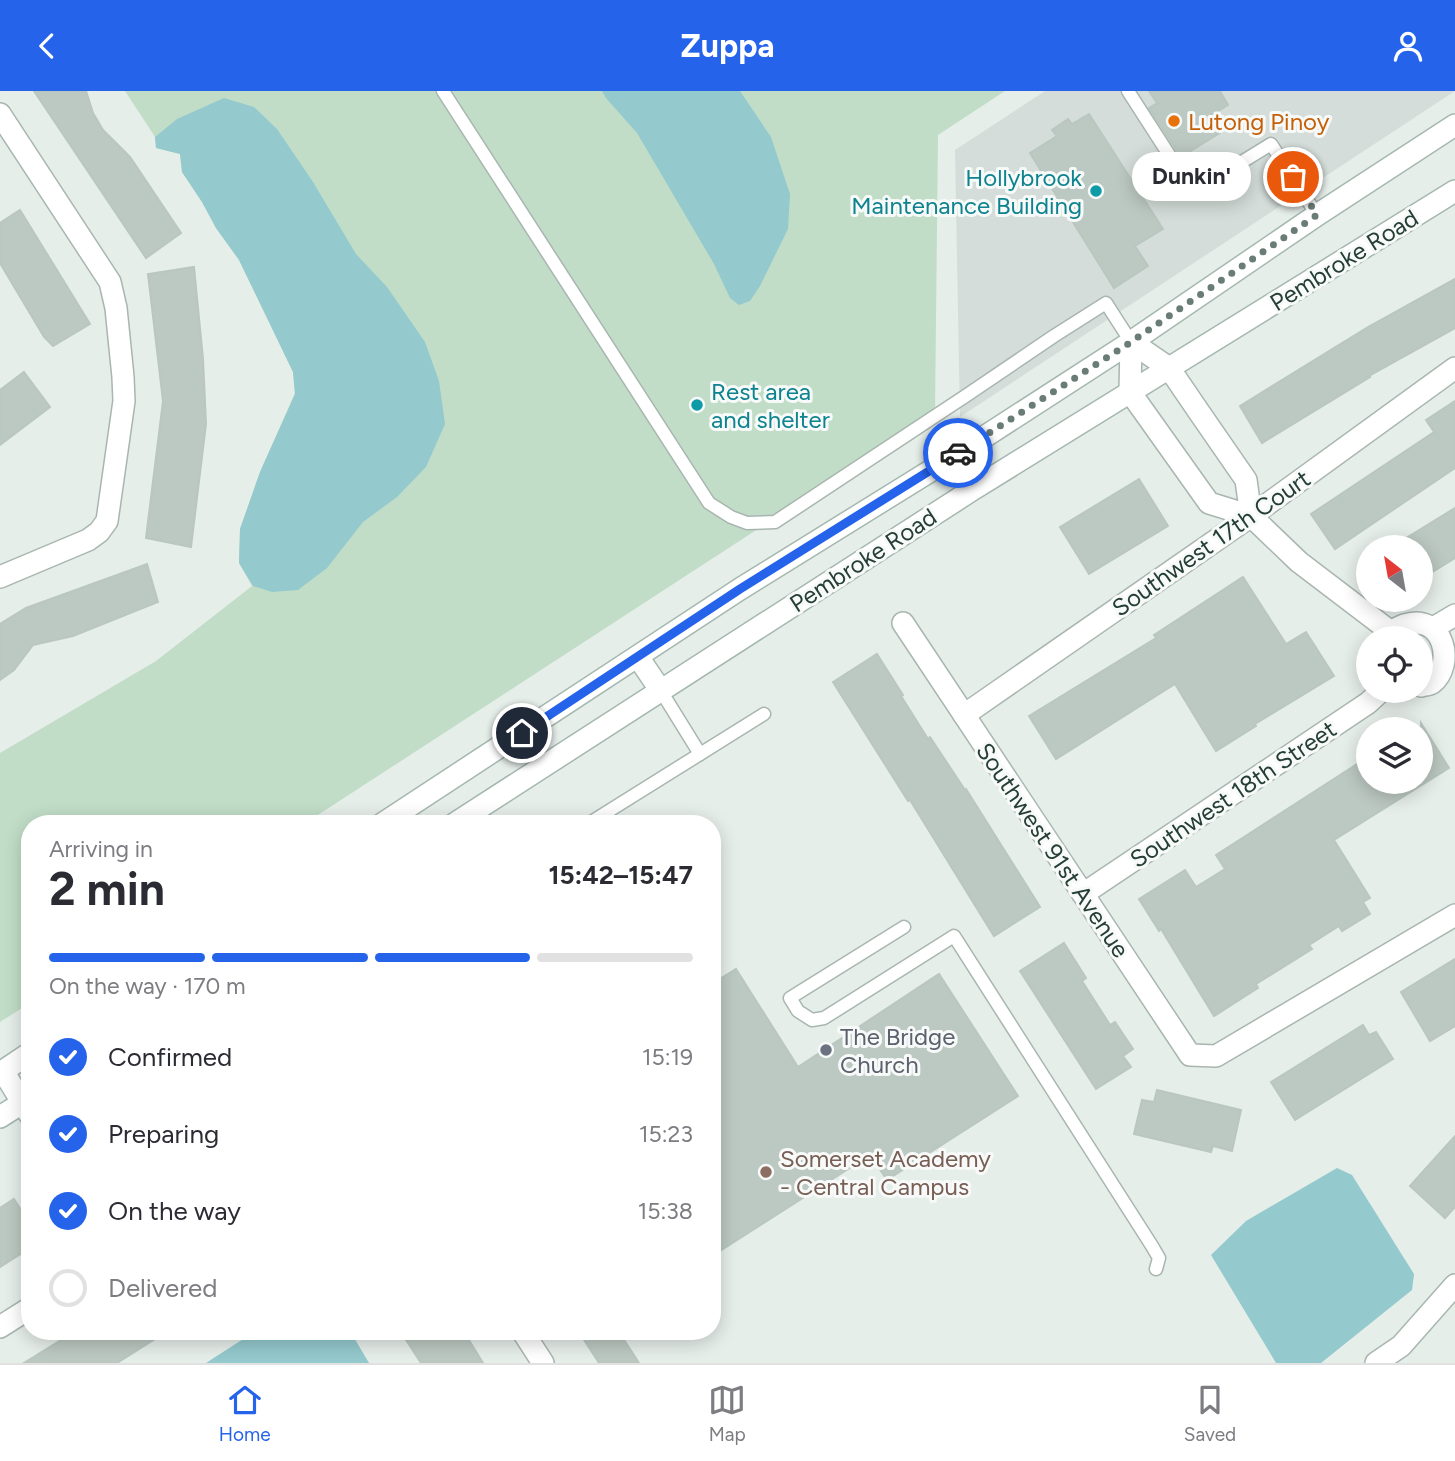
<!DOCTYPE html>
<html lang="en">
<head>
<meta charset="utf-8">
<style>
  body { margin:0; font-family:Figtree,sans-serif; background:#f2f2f3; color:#2b2b33; height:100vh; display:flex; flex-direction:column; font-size:26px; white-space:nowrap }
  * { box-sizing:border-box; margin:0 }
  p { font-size:23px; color:#7c7c81 }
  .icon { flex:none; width:38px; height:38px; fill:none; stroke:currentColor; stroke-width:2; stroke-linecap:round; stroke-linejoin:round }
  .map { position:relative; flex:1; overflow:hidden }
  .panel { position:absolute; left:21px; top:724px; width:700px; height:525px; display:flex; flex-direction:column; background:#fff; border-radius:28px; box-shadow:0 4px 18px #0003 }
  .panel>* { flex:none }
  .needle { width:46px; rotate:329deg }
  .fabs { position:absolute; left:1356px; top:444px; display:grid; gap:14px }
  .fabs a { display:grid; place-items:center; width:77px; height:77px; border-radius:50%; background:#fff; box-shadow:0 4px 18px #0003; font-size:35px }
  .pin { position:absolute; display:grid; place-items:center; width:60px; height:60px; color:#fff; margin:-30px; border:4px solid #fff; border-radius:50%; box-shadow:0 2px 7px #0007 }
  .courier { position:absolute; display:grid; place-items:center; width:70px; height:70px; margin:-35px; border:5px solid #2563eb; border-radius:50%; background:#fff; color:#222; box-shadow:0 2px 9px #0007 }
  .bubble { position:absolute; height:49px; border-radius:24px; background:#fff; box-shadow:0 4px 18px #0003; font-size:23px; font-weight:700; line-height:49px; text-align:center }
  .headline em { font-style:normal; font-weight:700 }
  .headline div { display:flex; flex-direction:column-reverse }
  .headline { display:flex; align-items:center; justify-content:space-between; height:119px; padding:0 28px }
  h1 { font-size:46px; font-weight:700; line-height:52px }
  .bar { display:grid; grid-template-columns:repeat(4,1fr); gap:10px 7px; align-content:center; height:84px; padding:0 28px }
  .bar i { height:9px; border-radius:5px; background:#e1e1e2 }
  .bar .selected { background:#2563eb }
  .bar p { grid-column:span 4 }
  ol { padding:0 28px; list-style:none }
  li { display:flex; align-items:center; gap:21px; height:77px }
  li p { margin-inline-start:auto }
  li .icon { padding:7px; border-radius:50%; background:#2563eb; color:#fff; stroke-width:4 }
  li:last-child { color:#7c7c81 }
  li i { width:38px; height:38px; border:4px solid #e1e1e2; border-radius:50% }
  header { display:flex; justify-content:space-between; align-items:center; height:91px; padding:0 28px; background:#2563eb; color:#fff; font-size:32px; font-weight:700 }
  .menu { display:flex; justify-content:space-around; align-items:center; height:98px; border-top:2px solid #e1e1e2; background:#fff; font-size:19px; color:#7c7c81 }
  .menu a { display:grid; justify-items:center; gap:4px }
  .menu .selected { color:#2563eb }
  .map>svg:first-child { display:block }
  .built { fill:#d4ddd9 }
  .green { fill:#c1ddc7 }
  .water { fill:#94c9cd }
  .building { fill:#bcc8c2; stroke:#b9c7c0; stroke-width:2 }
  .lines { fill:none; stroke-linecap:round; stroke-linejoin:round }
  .lane-casing { stroke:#a9b6b0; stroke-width:15 }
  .street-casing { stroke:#a9b6b0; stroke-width:24 }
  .secondary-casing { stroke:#a5b8b0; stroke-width:24 }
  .lane { stroke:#fff; stroke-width:12 }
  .street { stroke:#fff; stroke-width:21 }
  .secondary { stroke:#fff; stroke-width:21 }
  .done { stroke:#697c75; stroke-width:7; stroke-dasharray:0 12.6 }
  .route { stroke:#2563eb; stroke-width:9 }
  .food-dot { fill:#e8710a; stroke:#f7faf8; stroke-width:2.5 }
  .culture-dot { fill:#0f9aa8; stroke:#f7faf8; stroke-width:2.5 }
  .worship-dot { fill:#6b7280; stroke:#f7faf8; stroke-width:2.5 }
  .education-dot { fill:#8d6e63; stroke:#f7faf8; stroke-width:2.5 }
  .labels { text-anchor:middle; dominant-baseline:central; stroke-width:6; stroke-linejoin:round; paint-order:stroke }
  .food-label { font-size:24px; fill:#c56008; stroke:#f7faf8; text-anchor:start }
  .culture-label { font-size:24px; fill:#0d838f; stroke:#f7faf8; text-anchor:end }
  .street-label { font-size:24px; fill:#263f36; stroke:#f7faf8 }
  .worship-label { font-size:24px; fill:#5b616d; stroke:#f7faf8; text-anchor:start }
  .education-label { font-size:24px; fill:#785e54; stroke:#f7faf8; text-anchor:start }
</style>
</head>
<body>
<header><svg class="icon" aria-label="back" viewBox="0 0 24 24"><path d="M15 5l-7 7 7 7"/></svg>Zuppa<svg class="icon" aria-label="person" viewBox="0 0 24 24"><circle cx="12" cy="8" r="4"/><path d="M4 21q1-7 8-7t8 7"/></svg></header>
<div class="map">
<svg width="1455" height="1272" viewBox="0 0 1455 1272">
  <rect width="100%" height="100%" fill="#e6eeea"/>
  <!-- built -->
  <polygon class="built" points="1045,0 1455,0 960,326 955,59"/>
  <!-- green -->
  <polygon class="green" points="125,0 1005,0 938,44 935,323 304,733 30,733 30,912 0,931 0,662 156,570 252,495 239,472 240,438 260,381 295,302 293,281 239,169 216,137 202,111 182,81 180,63 156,57 155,46"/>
  <!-- water -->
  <g class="water">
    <polygon points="602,0 740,0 771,46 790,103 788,138 760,195 750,210 739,214 730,207 714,173 637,42 606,7"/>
    <polygon points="224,7 254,16 277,38 313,91 356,163 387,196 425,251 439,290 445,333 426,376 397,406 363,431 327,477 298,499 272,501 253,495 239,472 240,438 260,381 295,303 293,281 239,169 216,137 202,111 182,81 180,63 156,57 155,46 177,28"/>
    <polygon points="1337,1077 1352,1084 1414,1183 1412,1199 1321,1272 1276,1272 1211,1164 1246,1130"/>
    <polygon points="254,1241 349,1241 356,1250 369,1272 206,1272"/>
  </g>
  <!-- building -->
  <g class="building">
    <polygon points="34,0 86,0 93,22 103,39 130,66 181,142 146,167"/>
    <polygon points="1149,0 1220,0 1228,14 1212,24 1223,40 1181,66 1149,17 1157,12"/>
    <polygon points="1089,23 1163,138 1135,155 1148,175 1114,197 1030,62 1057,45 1052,39 1068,28 1072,33"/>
    <polygon points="20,119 90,233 53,255 44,246 0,172 0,132"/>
    <polygon points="194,176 203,268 206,333 191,456 146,447 163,310 148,183"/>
    <polygon points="1455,188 1455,237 1369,285 1370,286 1262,352 1240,315 1368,236"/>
    <polygon points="24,281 50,316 0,354 0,299"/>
    <polygon points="1455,310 1455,377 1335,458 1311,423 1434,341 1426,329"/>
    <polygon points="1139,388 1168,435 1089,483 1060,436"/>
    <polygon points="1455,417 1455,467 1421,488 1421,457 1390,457"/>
    <polygon points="147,473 158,511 73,545 33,554 14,579 0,589 0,533 26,517"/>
    <polygon points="1243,486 1286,553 1306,541 1334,585 1255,633 1256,635 1216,660 1175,593 1056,668 1029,625 1156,547 1154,544"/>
    <polygon points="877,563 903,604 901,605 928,648 930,646 965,699 966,698 1040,816 994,845 910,709 908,710 833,591"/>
    <polygon points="1421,632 1449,677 1334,749 1370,807 1363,811 1370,823 1342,840 1339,835 1309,854 1312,858 1256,893 1258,897 1214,925 1161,838 1159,840 1139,808 1185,779 1196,796 1225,778 1216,764 1368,666 1368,691 1421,691"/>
    <polygon points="1064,852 1086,887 1082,890 1110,934 1115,931 1133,958 1123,965 1131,976 1096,998 1020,880"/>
    <polygon points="1455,868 1455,935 1430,950 1401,901"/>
    <polygon points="736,878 798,976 939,883 1018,1005 887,1089 870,1064 712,1165 712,893"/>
    <polygon points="1363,934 1369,944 1376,941 1393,968 1295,1029 1271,991"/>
    <polygon points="1157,999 1241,1019 1232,1060 1213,1055 1211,1061 1134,1043 1142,1009 1154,1011"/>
    <polygon points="1455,1045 1455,1116 1445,1127 1410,1095"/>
    <polygon points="14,1108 30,1133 30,1157 0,1176 0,1117"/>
    <polygon points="74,1241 166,1241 117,1272 24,1272"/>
    <polygon points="401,1241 464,1241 483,1272 421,1272"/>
    <polygon points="579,1241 619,1241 639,1272 599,1272"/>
  </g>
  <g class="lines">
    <!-- lane casing -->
    <g class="lane-casing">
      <g id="lane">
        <polyline points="443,0 709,412 731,426 747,432 775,431 967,304 1054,245 1106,212 1131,251"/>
        <polyline points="1128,0 1193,101 1271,53 1317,124"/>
        <polyline points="661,600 700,663"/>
        <polyline points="588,733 764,623"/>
        <polyline points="904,836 790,907 798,920 812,929 824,927 954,845 1152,1155 1159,1167 1156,1178"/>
      </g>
    </g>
    <!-- street casing -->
    <g class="street-casing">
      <g id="street">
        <polyline points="0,23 110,191 116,217 123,286 124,310 107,430 99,441 88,449 0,486"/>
        <polyline points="1131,251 1130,301 1209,412 1251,425 1299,471 1391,541"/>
        <polyline points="1131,251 1169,277 1199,321 1246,389 1251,425"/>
        <polyline points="903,532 1190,964 1216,965 1455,824"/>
        <polyline points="1433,537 1455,524"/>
        <path d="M1387,548C1391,540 1396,537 1404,534C1445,521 1455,575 1432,592C1429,594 1425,594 1421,595"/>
        <polyline points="964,624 1251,425 1455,277"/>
        <polyline points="1083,803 1368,612 1381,600"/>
        <polyline points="3,980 30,1024"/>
        <polyline points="0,1236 30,1217"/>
        <polyline points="523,1241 543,1272"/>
        <polyline points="1376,1272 1401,1255 1455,1194"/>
      </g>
    </g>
    <!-- secondary casing -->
    <g class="secondary-casing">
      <g id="secondary">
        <polyline points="638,566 661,600"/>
        <polyline points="382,733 740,498 961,361 1131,251 1317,124 1455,34"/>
        <polyline points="454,733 972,399 1455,100"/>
        <polyline points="0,982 30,962"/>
        <polyline points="0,1026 30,1007"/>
      </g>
    </g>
    <!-- lane -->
    <use href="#lane" class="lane"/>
    <!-- street -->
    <use href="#street" class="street"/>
    <!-- secondary -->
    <use href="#secondary" class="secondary"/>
  </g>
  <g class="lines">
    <!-- done -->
    <polyline class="done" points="958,362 1131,251 1317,124 1293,86"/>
    <!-- route -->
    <polyline class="route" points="522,642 740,498 958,362"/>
  </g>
  <!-- markers -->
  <circle class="food-dot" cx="1174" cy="30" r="7"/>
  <g class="culture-dot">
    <circle cx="1096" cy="100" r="7"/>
    <circle cx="697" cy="314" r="7"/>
  </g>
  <circle class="worship-dot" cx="826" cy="959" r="7"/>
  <circle class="education-dot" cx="766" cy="1081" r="7"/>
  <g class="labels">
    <!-- food labels -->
    <g class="food-label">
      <text x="1188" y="30">Lutong Pinoy</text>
    </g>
    <!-- culture labels -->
    <g class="culture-label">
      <text x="1082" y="86">Hollybrook<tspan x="1082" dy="28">Maintenance Building</tspan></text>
      <text x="711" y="300" text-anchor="start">Rest area<tspan x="711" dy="28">and shelter</tspan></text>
    </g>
    <!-- street labels -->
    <g class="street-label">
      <text transform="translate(1344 169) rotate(-32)">Pembroke Road</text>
      <text transform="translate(1211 452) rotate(-35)">Southwest 17th Court</text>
      <text transform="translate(863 469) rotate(-33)">Pembroke Road</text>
      <text transform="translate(1233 703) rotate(-34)">Southwest 18th Street</text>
      <text transform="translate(1053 759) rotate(56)">Southwest 91st Avenue</text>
    </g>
    <!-- worship labels -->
    <g class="worship-label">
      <text x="840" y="945">The Bridge<tspan x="840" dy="28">Church</tspan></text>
    </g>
    <!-- education labels -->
    <g class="education-label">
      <text x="780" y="1067">Somerset Academy<tspan x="780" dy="28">- Central Campus</tspan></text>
    </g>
  </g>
</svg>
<div class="fabs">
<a><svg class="needle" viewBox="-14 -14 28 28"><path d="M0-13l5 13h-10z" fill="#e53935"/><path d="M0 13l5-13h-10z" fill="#7c7c81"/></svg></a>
<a><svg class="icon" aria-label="locate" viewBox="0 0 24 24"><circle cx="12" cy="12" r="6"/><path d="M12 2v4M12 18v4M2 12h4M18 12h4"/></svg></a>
<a><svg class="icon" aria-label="layers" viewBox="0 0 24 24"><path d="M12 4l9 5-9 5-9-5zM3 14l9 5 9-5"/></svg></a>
</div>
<div class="pin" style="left:1293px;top:86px;background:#ea580c"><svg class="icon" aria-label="bag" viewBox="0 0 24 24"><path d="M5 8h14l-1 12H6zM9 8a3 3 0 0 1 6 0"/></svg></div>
<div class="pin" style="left:522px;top:642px;background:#1f2937"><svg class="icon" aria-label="home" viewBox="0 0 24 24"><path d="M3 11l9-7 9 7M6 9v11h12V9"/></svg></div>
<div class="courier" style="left:958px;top:362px"><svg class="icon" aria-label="car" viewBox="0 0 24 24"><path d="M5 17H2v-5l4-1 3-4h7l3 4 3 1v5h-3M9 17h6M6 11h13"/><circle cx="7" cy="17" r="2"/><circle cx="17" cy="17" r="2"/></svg></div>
<div class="bubble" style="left:1132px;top:61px;width:119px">Dunkin'</div>
<section class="panel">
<div class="headline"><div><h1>2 min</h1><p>Arriving in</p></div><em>15:42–15:47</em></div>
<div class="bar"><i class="selected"></i><i class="selected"></i><i class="selected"></i><i></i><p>On the way · 170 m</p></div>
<ol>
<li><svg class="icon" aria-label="check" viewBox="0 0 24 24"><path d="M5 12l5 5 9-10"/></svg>Confirmed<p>15:19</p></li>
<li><svg class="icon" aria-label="check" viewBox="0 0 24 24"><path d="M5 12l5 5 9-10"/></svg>Preparing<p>15:23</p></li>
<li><svg class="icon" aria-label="check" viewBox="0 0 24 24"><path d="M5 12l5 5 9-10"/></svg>On the way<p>15:38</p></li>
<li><i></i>Delivered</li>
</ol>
</section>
</div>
<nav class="menu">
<a class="selected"><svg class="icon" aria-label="home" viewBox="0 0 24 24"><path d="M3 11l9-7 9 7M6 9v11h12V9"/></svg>Home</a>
<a><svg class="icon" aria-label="map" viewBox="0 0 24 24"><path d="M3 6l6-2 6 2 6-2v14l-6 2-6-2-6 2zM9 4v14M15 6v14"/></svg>Map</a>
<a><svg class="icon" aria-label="saved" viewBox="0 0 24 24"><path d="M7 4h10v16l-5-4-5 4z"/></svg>Saved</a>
</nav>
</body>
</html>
